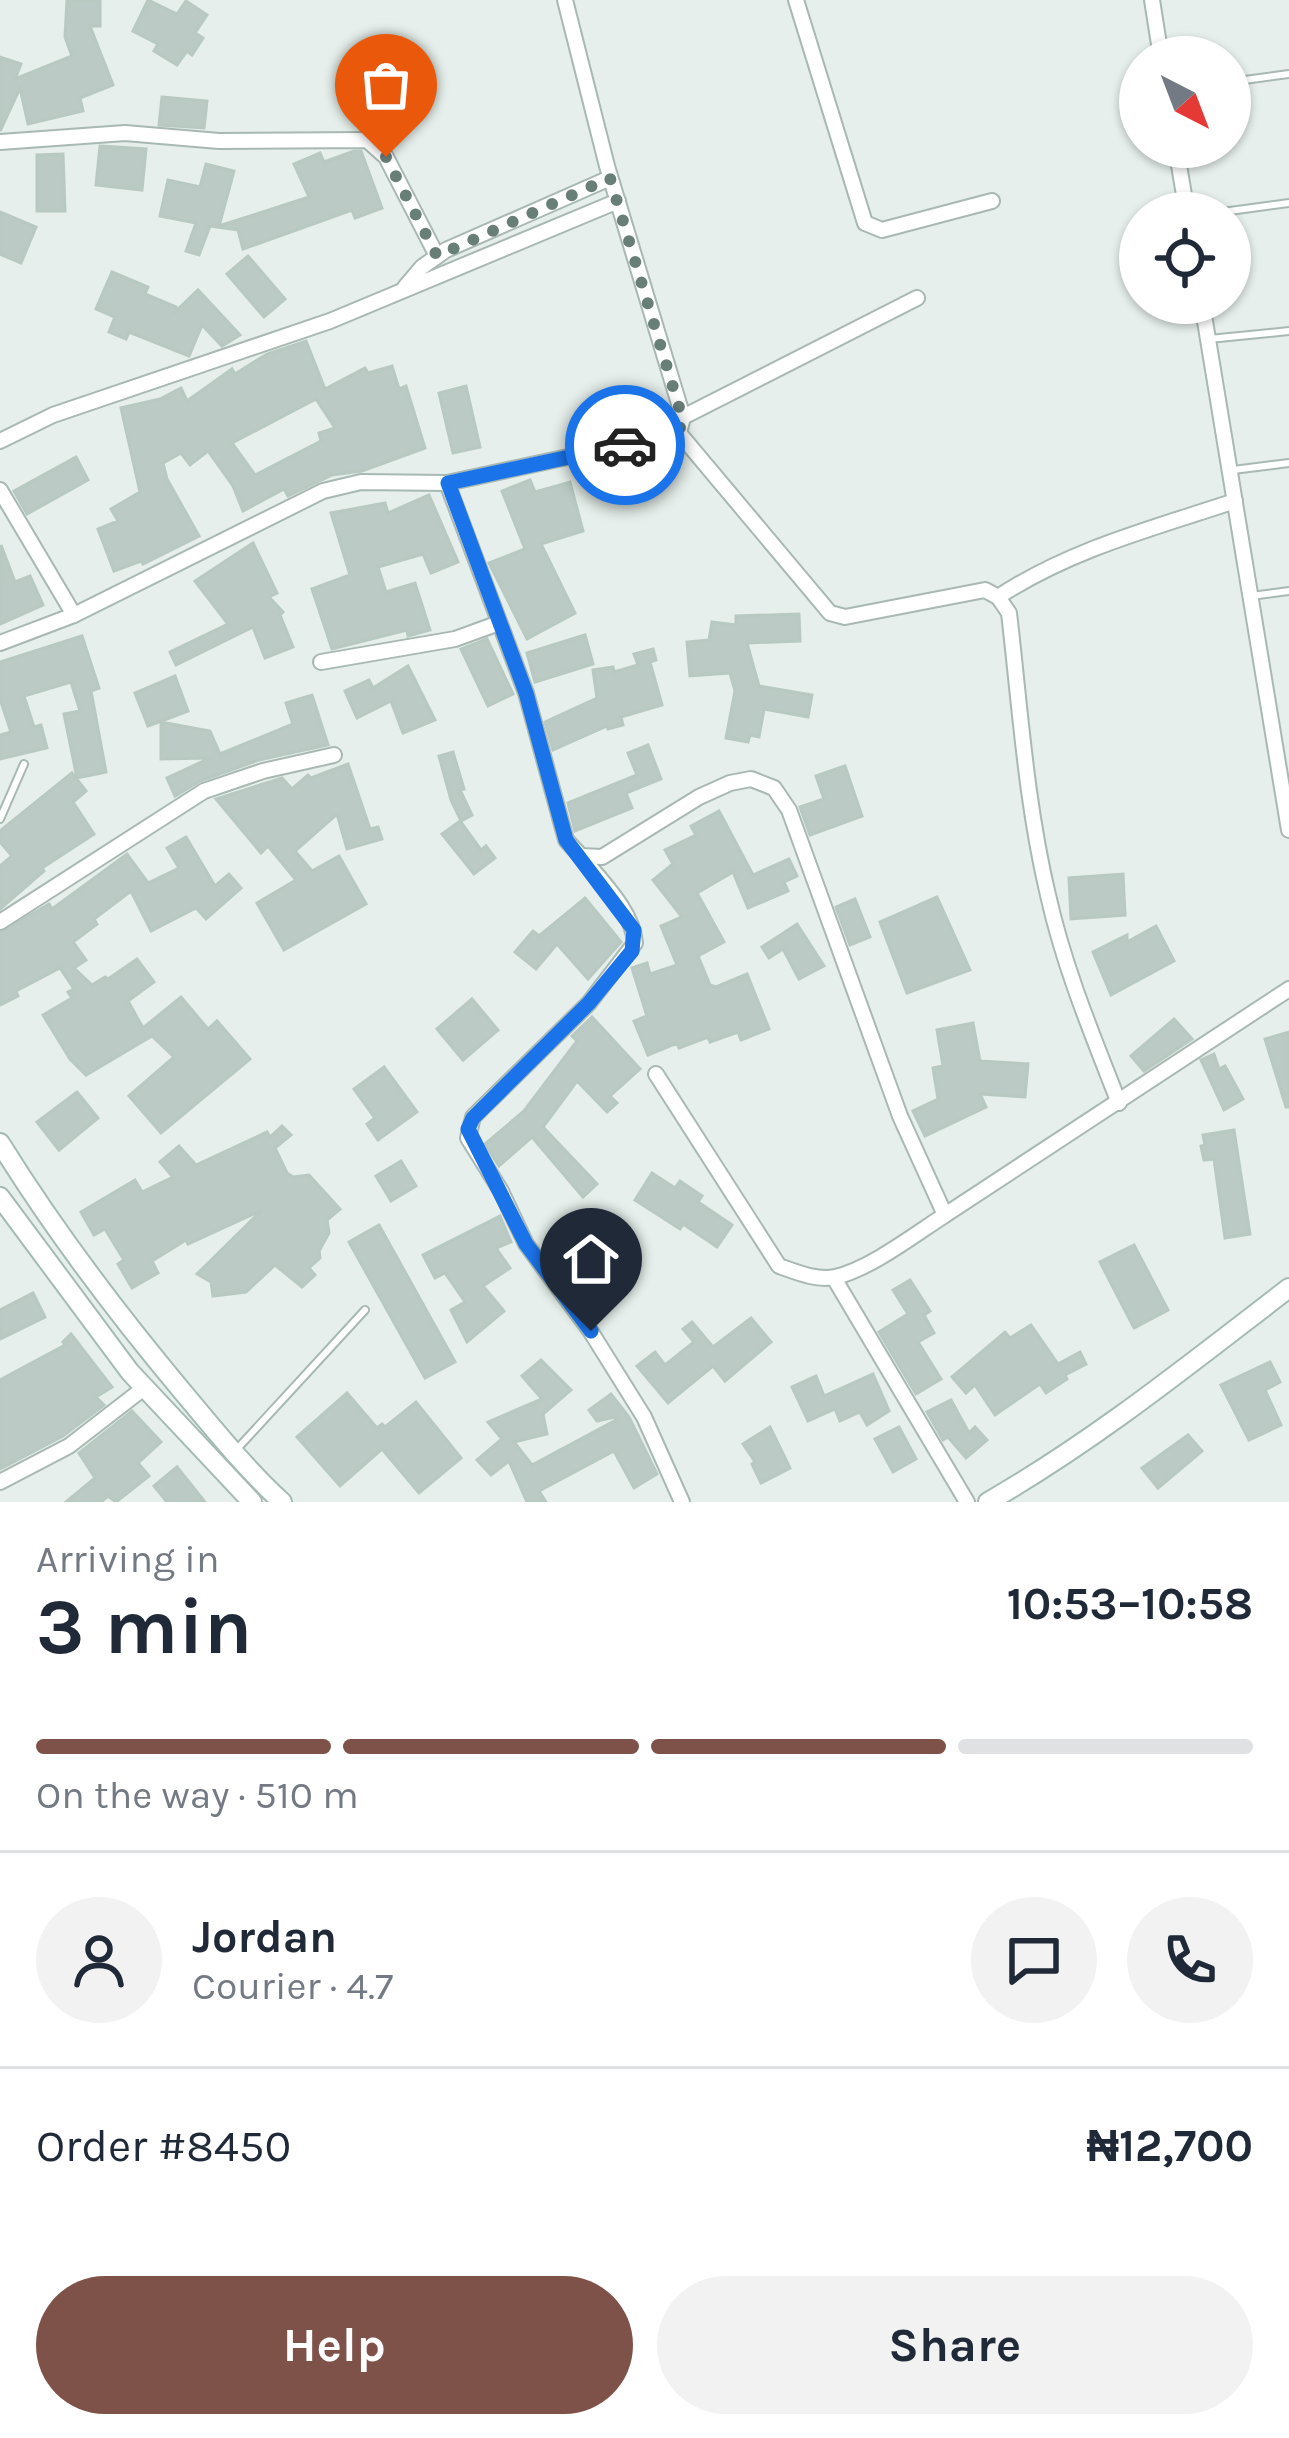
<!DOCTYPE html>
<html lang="en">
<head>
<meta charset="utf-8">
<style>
  body { margin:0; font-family:Karla,sans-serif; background:#f2f2f3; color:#1f2937; height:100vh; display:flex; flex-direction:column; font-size:45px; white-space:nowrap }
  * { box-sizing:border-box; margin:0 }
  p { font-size:39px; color:#747a83 }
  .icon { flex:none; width:66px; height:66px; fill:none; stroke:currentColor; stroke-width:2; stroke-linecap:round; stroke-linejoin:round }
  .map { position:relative; height:1502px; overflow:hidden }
  .panel { display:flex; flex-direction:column; background:#fff; flex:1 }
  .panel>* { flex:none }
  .needle { width:78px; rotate:138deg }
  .buttons { position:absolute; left:1119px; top:36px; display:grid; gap:24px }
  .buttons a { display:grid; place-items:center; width:132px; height:132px; border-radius:50%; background:#fff; box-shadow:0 3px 9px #0004; font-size:60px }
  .pin { position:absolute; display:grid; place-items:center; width:102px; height:102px; color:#fff; margin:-123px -51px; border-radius:50% 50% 50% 0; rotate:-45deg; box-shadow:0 0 12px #0007 }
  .pin .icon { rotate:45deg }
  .courier { position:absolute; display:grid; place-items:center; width:120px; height:120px; margin:-60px; border:9px solid #1a73e8; border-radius:50%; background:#fff; color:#222; box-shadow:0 3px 15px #0007 }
  .headline em { font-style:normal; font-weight:700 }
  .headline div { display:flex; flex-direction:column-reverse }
  .headline { display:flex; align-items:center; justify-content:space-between; height:204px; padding:0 36px }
  h1 { font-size:78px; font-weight:700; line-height:90px }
  .bar { display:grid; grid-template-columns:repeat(4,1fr); gap:18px 12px; align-content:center; height:144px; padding:0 36px }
  .bar i { height:15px; border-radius:9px; background:#e0e1e3 }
  .bar .on { background:#7f5249 }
  .bar p { grid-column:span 4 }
  .line { display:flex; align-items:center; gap:30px; padding:0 36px; border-top:3px solid #e0e1e3 }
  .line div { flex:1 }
  .round { display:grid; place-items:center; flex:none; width:126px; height:126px; border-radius:63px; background:#f2f2f3 }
  .primary-button { display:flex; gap:24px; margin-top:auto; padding:24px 36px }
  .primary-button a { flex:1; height:138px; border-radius:72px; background:#7f5249; color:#fff; font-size:48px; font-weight:700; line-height:138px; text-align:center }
  .primary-button a+a { background:#f2f2f3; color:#1f2937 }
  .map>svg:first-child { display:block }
  .building { fill:#bbcac4; stroke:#b8c9c2; stroke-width:3; fill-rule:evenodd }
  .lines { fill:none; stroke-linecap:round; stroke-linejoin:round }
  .lane-casing { stroke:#a8b8b2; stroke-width:10 }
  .street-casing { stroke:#a8b8b2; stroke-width:18 }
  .secondary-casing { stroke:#a4bbb3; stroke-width:22 }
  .lane { stroke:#fff; stroke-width:6 }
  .street { stroke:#fff; stroke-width:14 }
  .secondary { stroke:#fff; stroke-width:18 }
  .done { stroke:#687f78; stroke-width:12; stroke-dasharray:0 21.6 }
  .route { stroke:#1a73e8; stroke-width:15 }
</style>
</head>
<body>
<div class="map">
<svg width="1289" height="1502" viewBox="0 0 1289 1502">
  <rect width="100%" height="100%" fill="#e6efeb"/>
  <!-- building -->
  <g class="building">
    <polygon points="67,0 100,0 100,26 90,26 113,85 80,98 83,111 28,124 20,88 0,131 0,57 21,64 15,79 72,56 65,37"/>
    <polygon points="148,0 177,14 186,1 207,15 195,33 203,38 192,55 187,51 177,65 154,51 158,44 133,31"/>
    <polygon points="162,97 207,101 204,128 159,125"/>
    <polygon points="100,146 146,149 142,190 96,185"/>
    <polygon points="354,151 361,151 382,208 355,218 352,210 243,249 238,230 210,226 199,255 186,251 196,223 160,216 168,180 200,187 206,164 234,171 219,226 309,197 294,164 320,153 324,162"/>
    <polygon points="63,154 65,211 37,211 37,155"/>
    <polygon points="0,212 36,227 21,263 0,254"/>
    <polygon points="248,256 285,299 264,317 227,274"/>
    <polygon points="112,272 148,287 145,294 176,307 175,312 198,290 240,335 222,346 202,325 189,356 129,332 126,339 109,332 115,317 96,309"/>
    <path d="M306,341L325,389L365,368L368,373L392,366L399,389L406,386L425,448L362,471L332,475L288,496L284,489L243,511L233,486L208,451L190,465L181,453L163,463L167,479L199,536L143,564L141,561L114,571L98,529L118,521L111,509L140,492L121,408L160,399L181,388L187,401L232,369L235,374L267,354ZM316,399L335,428L319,433L321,441L255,475L232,443Z"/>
    <polygon points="466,386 480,447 453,453 439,393"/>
    <polygon points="76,457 88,480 27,514 14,491"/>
    <polygon points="530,480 535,492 570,482 583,531 541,544 575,613 527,639 489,563 525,549 502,491"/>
    <polygon points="429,495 458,562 431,573 423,554 378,567 386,592 415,583 430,630 408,636 407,630 332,649 312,589 350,575 331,513 385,503 388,513"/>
    <polygon points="253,543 277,593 269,597 283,612 280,615 293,647 265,658 253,627 176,665 170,652 228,624 195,581"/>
    <polygon points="1,545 15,582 30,576 43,605 0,624"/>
    <polygon points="799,614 800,641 747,643 759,686 812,695 808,717 764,709 759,737 750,735 748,742 726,738 735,691 730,673 690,676 687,642 709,640 712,622 736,625 736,616"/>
    <polygon points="585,635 593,664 535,682 527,653"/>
    <polygon points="82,636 99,688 91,691 106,772 77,778 64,714 80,711 71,682 24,696 34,727 41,725 47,748 0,759 0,735 11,732 0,699 0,662"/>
    <polygon points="487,639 513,694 488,706 461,649"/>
    <polygon points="653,649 656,660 650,662 662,705 621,717 623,725 608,729 607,726 553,750 545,722 597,698 593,670 613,667 614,672 638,665 634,654"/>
    <polygon points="408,666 435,720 403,733 391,701 357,718 345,691 369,680 373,688"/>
    <polygon points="175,676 188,711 148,726 135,693"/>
    <polygon points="312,695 328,745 259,760 200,781 175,796 167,778 210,758 161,759 161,722 210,731 220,754 293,724 286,703"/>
    <polygon points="648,745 661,779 626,793 632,808 575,831 568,803 637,775 628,753"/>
    <polygon points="453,752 464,789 460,790 472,815 461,821 451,800 439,756"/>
    <polygon points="348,764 370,829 378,827 382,839 347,849 337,814 295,851 312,871 339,856 366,904 284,950 257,903 296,880 268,846 261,853 216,799 282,778 292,789 308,775 311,778"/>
    <polygon points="845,766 862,816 810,835 800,807 824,799 816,776"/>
    <polygon points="72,773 86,791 73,802 94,834 42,868 44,871 0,909 0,866 12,856 0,842 0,831"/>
    <polygon points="719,811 753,875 789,859 797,876 784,882 788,891 748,908 733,872 697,893 724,942 698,956 710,985 716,987 747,974 769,1029 741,1040 738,1032 710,1042 708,1037 679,1048 677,1043 648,1055 634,1021 647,1016 632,968 647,963 650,974 677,965 661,926 682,917 653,880 673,864 665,850 696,835 691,826"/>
    <polygon points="460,821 481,850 486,846 495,858 474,874 442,834"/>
    <polygon points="186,837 215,886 229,874 241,888 206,919 196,908 151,931 131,891 94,919 97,924 73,942 86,960 74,968 92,985 105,977 108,979 137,959 154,982 128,1001 143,1028 181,997 208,1029 217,1021 250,1059 161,1133 129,1096 174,1057 152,1036 86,1075 70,1059 43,1015 72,998 68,992 74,989 60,968 16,991 18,996 0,1005 0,933 49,904 52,909 127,854 148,883 179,868 167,848"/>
    <polygon points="1123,874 1125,915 1071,919 1069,878"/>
    <polygon points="937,897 970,970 907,993 880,922"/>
    <polygon points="585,898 621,942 588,979 557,944 536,969 515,952 533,931 539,936"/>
    <polygon points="855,899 870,937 850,945 836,907"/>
    <polygon points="797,924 824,966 799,979 783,949 769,958 762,947"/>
    <polygon points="1156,926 1174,961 1111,995 1093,952 1127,935 1127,942"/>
    <polygon points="472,999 498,1030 463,1060 437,1029"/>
    <polygon points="592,1017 640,1069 610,1096 617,1103 607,1112 577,1081 543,1127 597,1184 583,1197 532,1137 499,1166 485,1144 524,1111 577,1041 572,1036"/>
    <polygon points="1174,1019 1192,1039 1144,1071 1131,1056"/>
    <polygon points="973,1023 980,1061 1028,1064 1025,1097 980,1094 986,1107 925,1136 913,1111 938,1099 933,1068 943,1066 937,1030"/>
    <polygon points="1289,1032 1289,1107 1286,1107 1265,1039"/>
    <polygon points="1214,1054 1219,1069 1225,1066 1243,1099 1224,1110 1201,1060"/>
    <polygon points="384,1067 417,1112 378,1140 367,1124 375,1118 354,1089"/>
    <polygon points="77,1092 98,1118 59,1150 37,1122"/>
    <polygon points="282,1126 291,1135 275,1148 287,1173 293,1177 309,1175 340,1209 327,1220 329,1233 319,1251 320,1258 309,1268 315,1275 302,1287 275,1265 246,1292 213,1296 211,1282 197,1274 262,1210 188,1244 186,1240 152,1261 158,1273 132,1288 118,1264 124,1260 105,1229 94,1235 81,1212 135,1180 142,1192 173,1177 160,1162 179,1146 196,1165 267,1132 270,1137"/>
    <polygon points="1234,1130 1250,1234 1225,1238 1214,1159 1204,1160 1201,1146 1205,1145 1203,1135"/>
    <polygon points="401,1161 416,1186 391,1201 376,1176"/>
    <polygon points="652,1173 675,1188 680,1181 702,1196 698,1202 732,1225 717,1247 683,1224 680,1229 635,1200"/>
    <polygon points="500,1216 511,1242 496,1248 510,1268 483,1286 504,1311 467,1342 451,1310 465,1302 445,1273 435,1278 423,1255"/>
    <polygon points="379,1225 455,1362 425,1378 349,1242"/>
    <polygon points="1134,1245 1168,1310 1134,1328 1100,1262"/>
    <polygon points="910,1280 930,1311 924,1315 934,1333 918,1342 941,1379 916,1394 879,1332 908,1314 893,1290"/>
    <polygon points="33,1293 45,1317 0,1339 0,1310"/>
    <polygon points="751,1318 771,1342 725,1381 713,1366 668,1403 637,1366 655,1352 665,1365 694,1342 683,1329 692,1322 713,1347"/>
    <polygon points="1031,1325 1058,1364 1080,1352 1086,1364 1065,1375 1067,1379 1046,1393 1040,1384 995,1415 975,1385 966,1393 952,1377 1005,1332 1010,1338"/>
    <polygon points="71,1334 112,1387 96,1397 104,1405 63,1436 0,1469 0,1380 65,1345 63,1342"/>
    <polygon points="541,1360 571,1390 543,1414 547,1434 514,1442 532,1465 616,1420 615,1417 597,1421 589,1410 611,1394 629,1417 657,1474 634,1488 614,1451 539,1491 546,1502 527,1502 509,1461 491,1475 477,1460 502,1439 488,1422 542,1399 522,1376"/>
    <polygon points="1270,1362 1280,1382 1265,1390 1281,1425 1249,1440 1221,1385"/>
    <polygon points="873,1374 889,1411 867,1425 860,1412 840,1421 835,1409 808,1421 792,1387 816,1376 824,1396"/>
    <polygon points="347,1393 377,1428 382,1424 385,1427 416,1402 461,1458 419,1493 382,1449 340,1486 297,1437"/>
    <polygon points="951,1400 969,1433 975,1427 987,1440 966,1458 948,1437 943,1440 927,1412"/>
    <polygon points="132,1411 161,1442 138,1463 149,1476 116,1502 108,1496 101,1502 66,1502 95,1478 79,1453"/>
    <polygon points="770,1427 790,1468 761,1483 752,1464 755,1462 743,1444"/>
    <polygon points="899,1427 916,1459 893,1472 875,1439"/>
    <polygon points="1188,1435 1202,1451 1158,1488 1142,1468"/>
    <polygon points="177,1467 205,1502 167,1502 154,1486"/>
  </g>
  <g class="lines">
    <!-- lane casing -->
    <g class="lane-casing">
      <g id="lane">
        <polyline points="1230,82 1289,74"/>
        <polyline points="1215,213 1289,203"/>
        <polyline points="1209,339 1289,331"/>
        <polyline points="1233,470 1289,463"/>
        <polyline points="1251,596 1289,591"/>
        <polyline points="0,819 24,764"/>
        <polyline points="237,1449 365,1310"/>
      </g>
    </g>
    <!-- street casing -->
    <g class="street-casing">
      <g id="street">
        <polyline points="796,0 865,223 882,230 992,201"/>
        <polyline points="1152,0 1161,57"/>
        <polyline points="0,142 125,133 219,141 367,140 386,157 437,256"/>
        <polyline points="1176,147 1187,213"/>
        <polyline points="405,287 422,267 446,250 610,178"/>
        <polyline points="1202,303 1289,830"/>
        <polyline points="683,417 917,298"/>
        <path d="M679,433L830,613L845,617L985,590L998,597L1009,613C1020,707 1026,803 1048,895C1064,967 1092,1034 1119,1103"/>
        <polyline points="0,441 53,415 330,321 618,201"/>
        <polyline points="447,483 526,693 566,840 581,856 602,857 699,797 730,783 751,779 774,788 789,810 900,1116 945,1215 1289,989"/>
        <polyline points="0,490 74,615"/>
        <path d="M998,597C1071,549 1154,528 1235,501"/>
        <polyline points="0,643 74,615 323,491 361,482 447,483 679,433 683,417 607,166 565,0"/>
        <polyline points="321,662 455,639 499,623"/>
        <path d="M581,856C600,880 633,911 635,943L589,1003L473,1117L468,1138L501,1191L526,1244L591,1332L644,1417L682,1502"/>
        <polyline points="0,922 204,791 263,771 334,755"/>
        <path d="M656,1074L779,1266C796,1272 817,1281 835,1277C870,1269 914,1235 945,1215"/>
        <polyline points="834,1278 967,1502"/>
        <polyline points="0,1482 69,1446 144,1388"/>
      </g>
    </g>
    <!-- secondary casing -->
    <g class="secondary-casing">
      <g id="secondary">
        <path d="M0,1143C54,1230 116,1312 182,1391C214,1429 245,1468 282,1502"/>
        <polyline points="0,1197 130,1372 252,1502"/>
        <path d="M988,1502C1096,1440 1191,1363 1289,1288"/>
      </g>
    </g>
    <!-- lane -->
    <use href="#lane" class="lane"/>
    <!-- street -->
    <use href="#street" class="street"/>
    <!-- secondary -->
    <use href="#secondary" class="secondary"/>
  </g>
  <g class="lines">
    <!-- done -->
    <polyline class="done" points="386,157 437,256 610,178 682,417 679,433 625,445"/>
    <!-- route -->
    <polyline class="route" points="591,1331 526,1244 468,1129 473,1118 589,1003 632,951 634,930 566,840 526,693 448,483 625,445"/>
  </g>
</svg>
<div class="buttons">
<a><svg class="needle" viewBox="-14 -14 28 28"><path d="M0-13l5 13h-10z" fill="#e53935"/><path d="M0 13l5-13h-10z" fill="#747a83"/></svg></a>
<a><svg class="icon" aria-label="locate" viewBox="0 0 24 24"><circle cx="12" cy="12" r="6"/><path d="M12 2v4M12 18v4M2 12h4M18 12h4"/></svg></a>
</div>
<div class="pin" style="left:386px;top:157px;background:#ea580c"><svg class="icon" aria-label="bag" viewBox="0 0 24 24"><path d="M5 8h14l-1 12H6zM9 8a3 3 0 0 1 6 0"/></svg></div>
<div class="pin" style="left:591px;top:1331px;background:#1f2937"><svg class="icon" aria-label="home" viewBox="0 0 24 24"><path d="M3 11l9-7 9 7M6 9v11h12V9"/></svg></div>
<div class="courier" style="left:625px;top:445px"><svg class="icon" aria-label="car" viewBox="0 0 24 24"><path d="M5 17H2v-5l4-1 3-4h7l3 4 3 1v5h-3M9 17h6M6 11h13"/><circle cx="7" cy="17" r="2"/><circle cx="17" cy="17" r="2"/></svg></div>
</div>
<section class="panel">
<div class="headline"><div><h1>3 min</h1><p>Arriving in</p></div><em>10:53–10:58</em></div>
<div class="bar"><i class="on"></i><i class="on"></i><i class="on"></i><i></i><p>On the way · 510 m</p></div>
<div class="line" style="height:216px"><a class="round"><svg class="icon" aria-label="person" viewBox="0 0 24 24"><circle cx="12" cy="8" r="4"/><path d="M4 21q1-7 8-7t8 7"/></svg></a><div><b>Jordan</b><p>Courier · 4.7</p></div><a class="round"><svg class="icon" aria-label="chat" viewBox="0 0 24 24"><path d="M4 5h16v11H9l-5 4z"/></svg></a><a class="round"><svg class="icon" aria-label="phone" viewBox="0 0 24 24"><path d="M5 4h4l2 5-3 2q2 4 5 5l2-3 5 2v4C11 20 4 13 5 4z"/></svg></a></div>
<div class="line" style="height:156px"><div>Order #8450</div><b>₦12,700</b></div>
<div class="primary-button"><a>Help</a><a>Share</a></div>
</section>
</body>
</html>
